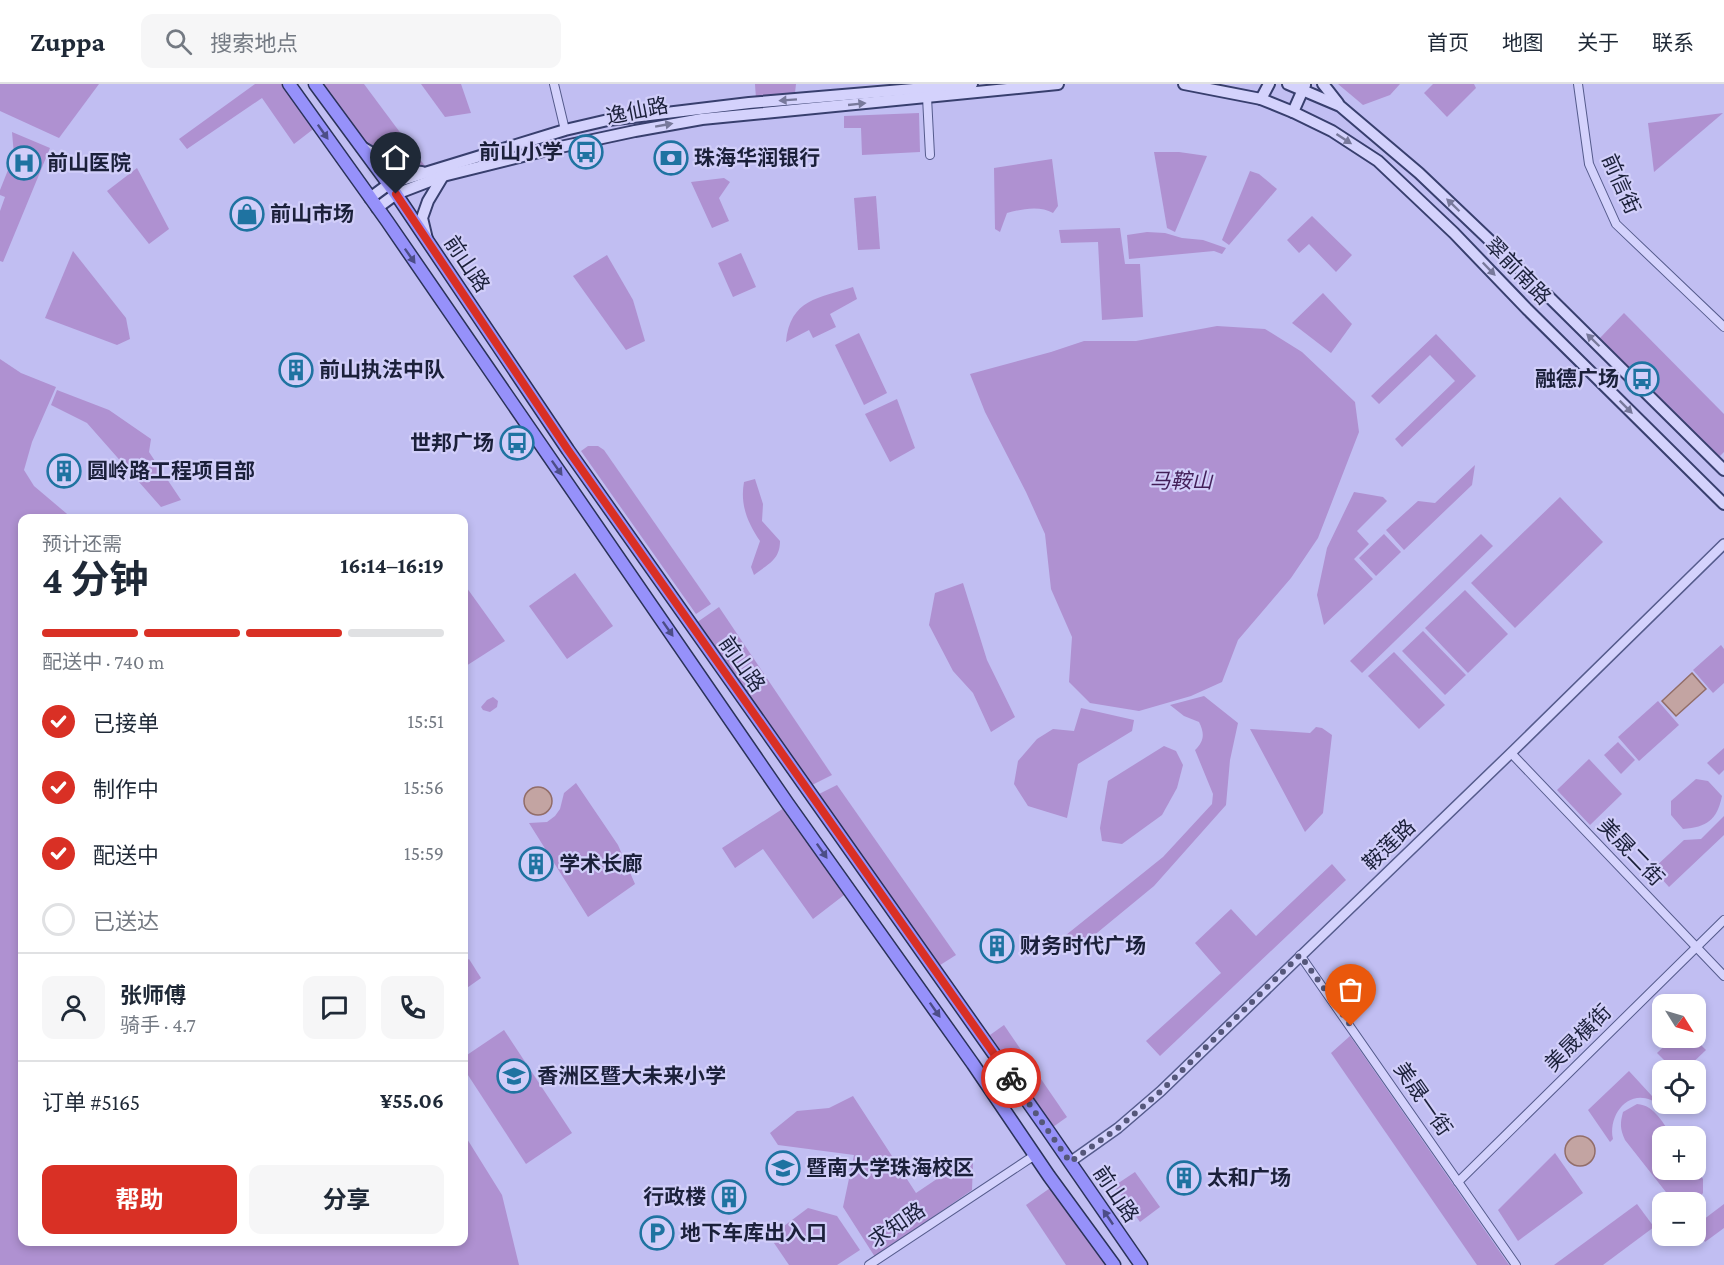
<!DOCTYPE html>
<html lang="zh">
<head>
<meta charset="utf-8">
<style>
  body { margin:0; font-family:"Crimson Pro","Noto Sans SC",serif; background:#f6f6f7; color:#1f2937; height:100vh; display:flex; flex-direction:column; font-size:22px; white-space:nowrap }
  * { box-sizing:border-box; margin:0 }
  p { font-size:20px; color:#747a83 }
  .icon { flex:none; width:33px; height:33px; fill:none; stroke:currentColor; stroke-width:2; stroke-linecap:round; stroke-linejoin:round }
  .map { position:relative; flex:1; overflow:hidden }
  .details { position:absolute; left:18px; top:430px; width:450px; height:732px; display:flex; flex-direction:column; background:#fff; border-radius:12px; box-shadow:0 3px 9px #0003 }
  .details>* { flex:none }
  .needle { width:39px; rotate:127deg }
  .fabs { position:absolute; left:1652px; top:910px; display:grid; gap:12px }
  .fabs a { display:grid; place-items:center; width:54px; height:54px; border-radius:12px; background:#fff; box-shadow:0 3px 9px #0003; font-size:30px }
  .pin { position:absolute; display:grid; place-items:center; width:51px; height:51px; color:#fff; margin:-62px -26px; border-radius:50% 50% 50% 0; rotate:-45deg; box-shadow:0 0 6px #0007 }
  .pin .icon { rotate:45deg }
  .courier { position:absolute; display:grid; place-items:center; width:60px; height:60px; margin:-30px; border:4px solid #d93025; border-radius:50%; background:#fff; color:#222; box-shadow:0 2px 8px #0007 }
  .overview em { font-style:normal; font-weight:700 }
  .overview div { display:flex; flex-direction:column-reverse }
  .overview { display:flex; align-items:center; justify-content:space-between; height:102px; padding:0 24px }
  h1 { font-size:39px; font-weight:700; line-height:45px }
  .bar { display:grid; grid-template-columns:repeat(4,1fr); gap:9px 6px; align-content:center; height:72px; padding:0 24px }
  .bar i { height:8px; border-radius:4px; background:#e0e1e3 }
  .bar .current { background:#d93025 }
  .bar p { grid-column:span 4 }
  .line { display:flex; align-items:center; gap:15px; padding:0 24px; border-top:2px solid #e0e1e3 }
  .line div { flex:1 }
  .round { display:grid; place-items:center; flex:none; width:63px; height:63px; border-radius:12px; background:#f6f6f7 }
  ol { padding:0 24px; list-style:none }
  li { display:flex; align-items:center; gap:18px; height:66px }
  li p { margin-inline-start:auto }
  li .icon { padding:6px; border-radius:50%; background:#d93025; color:#fff; stroke-width:4 }
  li:last-child { color:#747a83 }
  li i { width:33px; height:33px; border:3px solid #e0e1e3; border-radius:50% }
  .primary-button { display:flex; gap:12px; margin-top:auto; padding:12px 24px }
  .primary-button a { flex:1; height:69px; border-radius:12px; background:#d93025; color:#fff; font-size:24px; font-weight:700; line-height:69px; text-align:center }
  .primary-button a+a { background:#f6f6f7; color:#1f2937 }
  header { display:flex; align-items:center; gap:36px; box-sizing:border-box; height:84px; padding:0 30px; background:#fff; border-bottom:2px solid #e0e1e3 }
  header strong { font-size:28px }
  nav { display:flex; gap:33px; margin-inline-start:auto; font-size:21px }
  .search { width:420px; height:54px; background:#f6f6f7; display:flex; align-items:center; gap:15px; box-sizing:border-box; padding:0 21px; border-radius:12px; color:#747a83; font-size:22px }
  .map>svg:first-child { display:block }
  .green { fill:#af91d1 }
  .water { fill:#c3a4a2; stroke:#926d68; stroke-width:1.5 }
  .lines { fill:none; stroke-linecap:round; stroke-linejoin:round }
  .minor-casing { stroke:#555b8c; stroke-width:10 }
  .tertiary-casing { stroke:#555b8c; stroke-width:12 }
  .secondary-casing { stroke:#383f6e; stroke-width:14 }
  .primary-casing { stroke:#2a3259; stroke-width:15 }
  .minor { stroke:#d4d2fc; stroke-width:8 }
  .tertiary { stroke:#d4d2fc; stroke-width:9 }
  .secondary { stroke:#d4d2fc; stroke-width:10 }
  .primary { stroke:#9691fa; stroke-width:12 }
  .oneway { fill:#78799b }
  .oneway2 { fill:#4c4d87 }
  .done { stroke:#55577a; stroke-width:6; stroke-dasharray:0 10.8 }
  .route { stroke:#d93025; stroke-width:8 }
  .labels { text-anchor:middle; dominant-baseline:central; stroke-width:4.5; stroke-linejoin:round; paint-order:stroke }
  .street-label { font-size:21px; fill:#1b203a; stroke:#d1cef9 }
  .poi-label { font-size:21px; font-weight:bold; fill:#1b203a; stroke:#d1cef9; text-anchor:start }
  .park-label { font-size:21px; font-style:italic; fill:#421f58; stroke:#d1cef9 }
</style>
</head>
<body>
<header>
<strong>Zuppa</strong>
<div class="search"><svg class="icon" aria-label="search" viewBox="0 0 24 24"><circle cx="10" cy="10" r="6"/><path d="M15 15l6 6"/></svg>搜索地点</div>
<nav><a>首页</a><a>地图</a><a>关于</a><a>联系</a></nav>
</header>
<div class="map">
<svg width="1724" height="1181" viewBox="0 0 1724 1181">
  <rect width="100%" height="100%" fill="#c1bef2"/>
  <!-- green -->
  <g class="green">
    <polygon points="0,0 99,0 59,54 0,27"/>
    <polygon points="255,0 285,0 316,43 294,60 262,14 187,65 179,55"/>
    <polygon points="323,0 364,0 425,82 411,82 398,78 366,58"/>
    <polygon points="421,0 461,0 471,29 445,33"/>
    <polygon points="755,0 796,0 795,9 756,15"/>
    <polygon points="1338,0 1400,0 1390,11 1363,21"/>
    <polygon points="1433,0 1474,0 1476,4 1447,33 1424,9"/>
    <polygon points="919,29 920,68 862,71 861,44 844,44 844,32"/>
    <polygon points="1723,29 1654,88 1648,39"/>
    <polygon points="12,48 50,64 3,178 0,177 0,127 5,113 0,111 0,106 14,71"/>
    <polygon points="1154,68 1179,68 1207,72 1175,148 1167,144"/>
    <path d="M1052,75L1058,122L1053,129C1040,121 1021,125 1007,129L1000,148L995,145L994,84Z"/>
    <polygon points="137,84 169,145 149,160 107,107"/>
    <polygon points="1250,87 1259,90 1277,105 1229,161 1222,156"/>
    <polygon points="724,94 730,98 719,114 729,137 712,144 691,98"/>
    <polygon points="876,112 880,165 858,166 854,114"/>
    <polygon points="1312,132 1352,171 1336,188 1309,160 1299,169 1287,156"/>
    <polygon points="1120,144 1125,180 1140,180 1143,233 1102,236 1098,158 1061,159 1059,146"/>
    <polygon points="1147,148 1165,149 1182,154 1203,156 1226,164 1222,170 1214,167 1129,175 1127,151"/>
    <polygon points="73,167 126,234 130,255 117,261 45,234"/>
    <polygon points="741,169 756,203 733,213 718,179"/>
    <polygon points="607,171 633,216 645,257 626,266 573,192"/>
    <path d="M853,203L857,215L830,230L836,243L813,254L809,246L786,258C790,215 819,214 853,203Z"/>
    <polygon points="1323,209 1352,240 1331,269 1292,239"/>
    <polygon points="1624,229 1724,330 1724,368 1718,374 1599,255"/>
    <polygon points="1217,242 1265,245 1302,268 1355,318 1359,348 1318,454 1291,494 1238,556 1222,598 1191,612 1139,627 1090,619 1069,598 1072,553 1051,505 1045,450 1026,408 985,328 970,290 1051,268 1084,257 1136,257"/>
    <polygon points="859,249 887,309 864,321 835,261"/>
    <polygon points="1436,250 1476,292 1402,363 1395,355 1455,297 1430,271 1379,320 1371,312"/>
    <polygon points="0,275 21,289 56,303 32,358 24,386 34,402 73,435 22,435 22,1158 464,1158 464,1050 502,1111 519,1181 0,1181"/>
    <polygon points="57,306 109,326 151,355 149,368 181,416 161,423 87,339 51,321"/>
    <polygon points="897,315 915,364 890,378 865,330"/>
    <polygon points="588,362 598,362 604,366 711,520 696,530 581,367"/>
    <polygon points="1475,381 1472,401 1404,466 1386,446 1418,417 1435,419"/>
    <path d="M755,395L763,420L762,437L780,457C780,476 768,480 754,491L751,483L760,457C747,438 740,420 744,398Z"/>
    <polygon points="1354,408 1383,413 1387,417 1357,447 1369,460 1354,475 1373,495 1324,541 1317,511 1327,464"/>
    <polygon points="1560,413 1603,458 1515,544 1471,499"/>
    <polygon points="1384,450 1401,468 1376,492 1359,474"/>
    <polygon points="1481,450 1493,462 1362,589 1350,577"/>
    <polygon points="575,489 613,542 567,575 529,522"/>
    <polygon points="963,499 987,576 1015,633 991,648 973,609 953,587 929,541 935,509"/>
    <polygon points="464,500 505,557 466,582 464,578"/>
    <polygon points="1465,506 1508,550 1468,589 1425,544"/>
    <polygon points="719,523 832,691 810,702 696,539"/>
    <polygon points="1423,547 1466,591 1445,611 1402,567"/>
    <polygon points="1721,561 1724,565 1724,599 1713,609 1693,586"/>
    <polygon points="1394,568 1445,621 1419,645 1368,592"/>
    <path d="M1204,612L1238,639L1230,676L1226,721L1154,802L1075,867L1066,851L1163,773L1212,720L1213,710L1195,666C1204,657 1205,650 1199,638L1184,632L1170,621Z"/>
    <polygon points="493,613 498,617 497,623 490,628 483,626 481,623 487,616"/>
    <polygon points="1658,617 1679,641 1639,677 1618,653"/>
    <polygon points="1081,624 1134,636 1132,647 1078,680 1067,734 1028,722 1014,700 1018,677 1037,655 1053,645 1074,647"/>
    <polygon points="1316,643 1322,644 1332,651 1323,729 1305,748 1250,645 1310,649"/>
    <polygon points="1618,658 1635,676 1621,690 1604,671"/>
    <polygon points="1164,662 1176,667 1183,681 1177,704 1162,731 1122,760 1102,757 1100,744 1108,697"/>
    <polygon points="1724,664 1724,686 1719,691 1707,679"/>
    <polygon points="1589,675 1622,710 1590,741 1557,706"/>
    <path d="M1696,695L1708,697L1722,712C1717,736 1707,743 1683,745L1671,731V717Z"/>
    <polygon points="576,699 618,761 635,800 588,833 529,739 547,738 555,732 560,725 564,709"/>
    <polygon points="837,701 956,871 937,883 819,710"/>
    <polygon points="787,722 848,808 813,835 763,765 735,784 722,764"/>
    <polygon points="1724,732 1724,751 1669,803 1653,785 1684,756 1701,755"/>
    <polygon points="1332,780 1346,796 1160,972 1146,957 1221,889 1195,859 1231,825 1256,852"/>
    <polygon points="469,875 481,894 464,906 464,878"/>
    <polygon points="1004,941 1067,1033 1053,1043 990,951"/>
    <polygon points="504,946 572,1049 526,1080 464,985 464,973"/>
    <polygon points="1350,952 1509,1181 1477,1181 1331,969"/>
    <polygon points="1673,954 1694,954 1706,966 1684,987 1675,987 1657,969"/>
    <path d="M1629,987L1663,1024C1660,1022 1655,1018 1651,1016C1626,1006 1608,1033 1613,1055L1610,1058L1588,1026Z"/>
    <polygon points="853,1012 916,1109 968,1074 973,1080 972,1106 875,1173 843,1123 854,1071 778,1061 770,1049 797,1027 829,1024"/>
    <path d="M1637,1020C1655,1021 1663,1040 1673,1053H1662V1086H1695V1083L1703,1095V1109L1695,1119H1677L1673,1117L1625,1056C1620,1045 1620,1039 1623,1028Z"/>
    <polygon points="1555,1069 1583,1109 1518,1157 1498,1126"/>
    <polygon points="1135,1088 1160,1123 1140,1138 1114,1102"/>
    <polygon points="1053,1102 1111,1181 1066,1181 1026,1121"/>
    <polygon points="1637,1120 1654,1143 1603,1181 1554,1181"/>
    <polygon points="1724,1120 1724,1144 1705,1158 1695,1142"/>
    <polygon points="808,1124 837,1132 860,1166 837,1181 789,1181 774,1159 780,1145"/>
  </g>
  <!-- water -->
  <g class="water">
    <polygon points="1692,589 1706,605 1676,632 1662,617"/>
    <circle cx="538" cy="717" r="14"/>
    <circle cx="1580" cy="1067" r="15"/>
  </g>
  <g class="lines">
    <!-- minor casing -->
    <g class="minor-casing">
      <g id="minor">
        <polyline points="554,0 565,46"/>
        <polyline points="1578,0 1589,80 1616,140 1724,243"/>
        <polyline points="927,13 930,71"/>
        <polyline points="1511,669 1724,892"/>
        <polyline points="1300,871 1516,1181"/>
        <polyline points="1458,1098 1724,836"/>
        <polyline points="869,1181 1035,1071"/>
      </g>
    </g>
    <!-- tertiary casing -->
    <g class="tertiary-casing">
      <polyline id="tertiary" points="1070,1078 1118,1044 1161,1007 1511,669 1724,460"/>
    </g>
    <!-- secondary casing -->
    <g class="secondary-casing">
      <g id="secondary">
        <polyline points="1184,0 1261,15 1293,28 1332,47 1378,77 1454,149 1527,225 1724,420"/>
        <polyline points="1288,0 1340,22 1419,89 1544,208 1724,386"/>
        <polyline points="1323,0 1338,19"/>
        <polyline points="1261,15 1269,0"/>
        <polyline points="1293,28 1305,1"/>
        <path d="M362,63C381,74 399,87 422,88"/>
        <polyline points="370,114 389,100 565,46 608,36 749,19 972,0"/>
        <polyline points="377,124 396,110 443,92 551,65 635,47 702,35 1058,0"/>
        <polyline points="427,155 422,134 428,117 443,92"/>
      </g>
    </g>
    <!-- primary casing -->
    <g class="primary-casing">
      <g id="primary">
        <polyline points="289,0 387,137 788,720 973,980 1049,1092 1114,1181"/>
        <polyline points="315,0 396,110 568,366 1047,1045 1141,1181"/>
      </g>
    </g>
    <!-- minor -->
    <use href="#minor" class="minor"/>
    <!-- tertiary -->
    <use href="#tertiary" class="tertiary"/>
    <!-- secondary -->
    <use href="#secondary" class="secondary"/>
    <!-- primary -->
    <use href="#primary" class="primary"/>
  </g>
  <!-- one-way arrows -->
  <defs><path id="oneway-solid" d="M-6-.8H1V-3.2L6.5 0L1 3.2V.8H-6Z" transform="scale(1.5)"/></defs>
  <g class="oneway">
    <use href="#oneway-solid" transform="translate(788 16) rotate(176)"/>
    <use href="#oneway-solid" transform="translate(857 20) rotate(-6)"/>
    <use href="#oneway-solid" transform="translate(664 41) rotate(-10)"/>
    <use href="#oneway-solid" transform="translate(1344 55) rotate(33)"/>
    <use href="#oneway-solid" transform="translate(1453 121) rotate(-136)"/>
    <use href="#oneway-solid" transform="translate(1489 185) rotate(46)"/>
    <use href="#oneway-solid" transform="translate(1593 256) rotate(-136)"/>
    <use href="#oneway-solid" transform="translate(1626 323) rotate(45)"/>
  </g>
  <g class="oneway2">
    <use href="#oneway-solid" transform="translate(323 48) rotate(55)"/>
    <use href="#oneway-solid" transform="translate(410 172) rotate(55)"/>
    <use href="#oneway-solid" transform="translate(557 384) rotate(55)"/>
    <use href="#oneway-solid" transform="translate(668 545) rotate(55)"/>
    <use href="#oneway-solid" transform="translate(822 767) rotate(55)"/>
    <use href="#oneway-solid" transform="translate(935 926) rotate(55)"/>
    <use href="#oneway-solid" transform="translate(1108 1133) rotate(-124)"/>
  </g>
  <g class="lines">
    <!-- done -->
    <polyline class="done" points="1011,994 1070,1078 1118,1044 1161,1007 1300,871 1351,942"/>
    <!-- route -->
    <polyline class="route" points="396,110 568,366 1011,994"/>
  </g>
  <!-- icons -->
  <defs>
    <g id="bus-ring" transform="scale(1.725)"><circle r="9.5" fill="#d1cef9" stroke="#1f73a1" stroke-width="1.5"/><path d="M-5-6H5V4H4V6H2V4H-2V6H-4V4H-5ZM-3.5-4V0h7V-4ZM-3.5 1.2v1.5H-2V1.2ZM2 1.2v1.5H3.5V1.2Z" fill="#1f73a1"/></g>
    <g id="bank-ring" transform="scale(1.725)"><circle r="9.5" fill="#d1cef9" stroke="#1f73a1" stroke-width="1.5"/><path d="M-6-4H6V4H-6ZM0-2.3a2.3 2.3 0 1 0 0 4.6a2.3 2.3 0 1 0 0-4.6Z" fill="#1f73a1"/></g>
    <g id="hospital-ring" transform="scale(1.725)"><circle r="9.5" fill="#d1cef9" stroke="#1f73a1" stroke-width="1.5"/><path d="M-5-5h3v3.5h4V-5h3V5h-3V1.5h-4V5h-3Z" fill="#1f73a1"/></g>
    <g id="shop-ring" transform="scale(1.725)"><circle r="9.5" fill="#d1cef9" stroke="#1f73a1" stroke-width="1.5"/><path d="M-5-2.5h2.3a2.7 3.5 0 0 1 5.4 0H5L5.5 6h-11ZM-1.5-2.5h3a1.5 2.3 0 0 0-3 0Z" fill="#1f73a1"/></g>
    <g id="building-ring" transform="scale(1.725)"><circle r="9.5" fill="#d1cef9" stroke="#1f73a1" stroke-width="1.5"/><path d="M-4-6H4V6H1V3H-1V6H-4ZM-2.5-4.3h1.7v1.8h-1.7ZM.8-4.3h1.7v1.8H.8ZM-2.5-1h1.7V.8h-1.7ZM.8-1h1.7V.8H.8Z" fill="#1f73a1"/></g>
    <g id="school-ring" transform="scale(1.725)"><circle r="9.5" fill="#d1cef9" stroke="#1f73a1" stroke-width="1.5"/><path d="M0-5L7-2L0 1L-7-2ZM-4 1L0 2.5L4 1V4Q0 6-4 4Z" fill="#1f73a1"/></g>
    <g id="university-ring" transform="scale(1.725)"><circle r="9.5" fill="#d1cef9" stroke="#1f73a1" stroke-width="1.5"/><path d="M0-5L7-2L0 1L-7-2ZM-4 1L0 2.5L4 1V4Q0 6-4 4Z" fill="#1f73a1"/></g>
    <g id="parking-ring" transform="scale(1.725)"><circle r="9.5" fill="#d1cef9" stroke="#1f73a1" stroke-width="1.5"/><path d="M-3.5-5.5H1a3.5 3.5 0 0 1 0 7H-1V5.5H-3.5ZM-1-3.4V-.6H.8a1.4 1.4 0 0 0 0-2.8Z" fill="#1f73a1"/></g>
  </defs>
  <g fill-rule="evenodd">
    <use href="#bus-ring" x="586" y="68"/>
    <use href="#bank-ring" x="671" y="74"/>
    <use href="#hospital-ring" x="24" y="79"/>
    <use href="#shop-ring" x="247" y="130"/>
    <use href="#building-ring" x="296" y="286"/>
    <use href="#bus-ring" x="1642" y="295"/>
    <use href="#bus-ring" x="517" y="359"/>
    <use href="#building-ring" x="64" y="387"/>
    <use href="#building-ring" x="536" y="780"/>
    <use href="#building-ring" x="997" y="862"/>
    <use href="#school-ring" x="514" y="992"/>
    <use href="#university-ring" x="783" y="1084"/>
    <use href="#building-ring" x="1184" y="1094"/>
    <use href="#building-ring" x="729" y="1113"/>
    <use href="#parking-ring" x="657" y="1149"/>
  </g>
  <g class="labels">
    <!-- street labels -->
    <g class="street-label">
      <text transform="translate(637 27) rotate(-11)">逸仙路</text>
      <text transform="translate(1621 100) rotate(66)">前信街</text>
      <text transform="translate(467 180) rotate(56)">前山路</text>
      <text transform="translate(1518 187) rotate(46)">翠前南路</text>
      <text transform="translate(742 580) rotate(55)">前山路</text>
      <text transform="translate(1389 761) rotate(-44)">鞍莲路</text>
      <text transform="translate(1631 768) rotate(46)">美晟二街</text>
      <text transform="translate(1578 954) rotate(-45)">美晟橫街</text>
      <text transform="translate(1423 1015) rotate(55)">美晟一街</text>
      <text transform="translate(1116 1110) rotate(56)">前山路</text>
      <text transform="translate(897 1141) rotate(-34)">求知路</text>
    </g>
    <!-- poi labels -->
    <g class="poi-label">
      <text x="563" y="68" text-anchor="end">前山小学</text>
      <text x="694" y="74">珠海华润银行</text>
      <text x="47" y="79">前山医院</text>
      <text x="270" y="130">前山市场</text>
      <text x="319" y="286">前山执法中队</text>
      <text x="1619" y="295" text-anchor="end">融德广场</text>
      <text x="494" y="359" text-anchor="end">世邦广场</text>
      <text x="87" y="387">圆岭路工程项目部</text>
      <text x="559" y="780">学术长廊</text>
      <text x="1020" y="862">财务时代广场</text>
      <text x="537" y="992">香洲区暨大未来小学</text>
      <text x="806" y="1084">暨南大学珠海校区</text>
      <text x="1207" y="1094">太和广场</text>
      <text x="706" y="1113" text-anchor="end">行政楼</text>
      <text x="680" y="1149">地下车库出入口</text>
    </g>
    <!-- park labels -->
    <g class="park-label">
      <text x="1181" y="397">马鞍山</text>
    </g>
  </g>
</svg>
<div class="fabs">
<a><svg class="needle" viewBox="-14 -14 28 28"><path d="M0-13l5 13h-10z" fill="#e53935"/><path d="M0 13l5-13h-10z" fill="#747a83"/></svg></a>
<a><svg class="icon" aria-label="locate" viewBox="0 0 24 24"><circle cx="12" cy="12" r="6"/><path d="M12 2v4M12 18v4M2 12h4M18 12h4"/></svg></a>
<a>+</a>
<a>−</a>
</div>
<div class="pin" style="left:1351px;top:942px;background:#ea580c"><svg class="icon" aria-label="bag" viewBox="0 0 24 24"><path d="M5 8h14l-1 12H6zM9 8a3 3 0 0 1 6 0"/></svg></div>
<div class="pin" style="left:396px;top:110px;background:#1f2937"><svg class="icon" aria-label="home" viewBox="0 0 24 24"><path d="M3 11l9-7 9 7M6 9v11h12V9"/></svg></div>
<div class="courier" style="left:1011px;top:994px"><svg class="icon" aria-label="bike" viewBox="0 0 24 24"><circle cx="6" cy="16" r="4"/><circle cx="18" cy="16" r="4"/><path d="M6 16l4-8h5l3 8M10 8l3 8H6M13 5h3"/></svg></div>
<section class="details">
<div class="overview"><div><h1>4 分钟</h1><p>预计还需</p></div><em>16:14–16:19</em></div>
<div class="bar"><i class="current"></i><i class="current"></i><i class="current"></i><i></i><p>配送中 · 740 m</p></div>
<ol>
<li><svg class="icon" aria-label="check" viewBox="0 0 24 24"><path d="M5 12l5 5 9-10"/></svg>已接单<p>15:51</p></li>
<li><svg class="icon" aria-label="check" viewBox="0 0 24 24"><path d="M5 12l5 5 9-10"/></svg>制作中<p>15:56</p></li>
<li><svg class="icon" aria-label="check" viewBox="0 0 24 24"><path d="M5 12l5 5 9-10"/></svg>配送中<p>15:59</p></li>
<li><i></i>已送达</li>
</ol>
<div class="line" style="height:108px"><a class="round"><svg class="icon" aria-label="person" viewBox="0 0 24 24"><circle cx="12" cy="8" r="4"/><path d="M4 21q1-7 8-7t8 7"/></svg></a><div><b>张师傅</b><p>骑手 · 4.7</p></div><a class="round"><svg class="icon" aria-label="chat" viewBox="0 0 24 24"><path d="M4 5h16v11H9l-5 4z"/></svg></a><a class="round"><svg class="icon" aria-label="phone" viewBox="0 0 24 24"><path d="M5 4h4l2 5-3 2q2 4 5 5l2-3 5 2v4C11 20 4 13 5 4z"/></svg></a></div>
<div class="line" style="height:78px"><div>订单 #5165</div><b>¥55.06</b></div>
<div class="primary-button"><a>帮助</a><a>分享</a></div>
</section>
</div>
</body>
</html>
